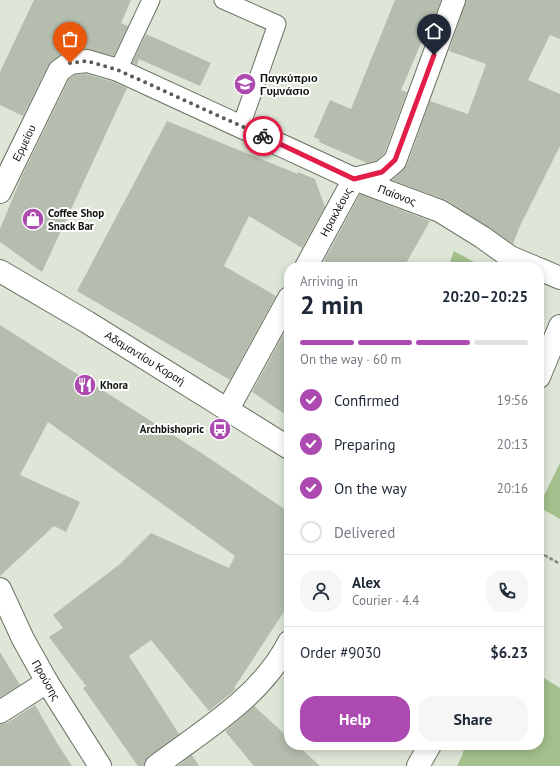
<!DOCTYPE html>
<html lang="en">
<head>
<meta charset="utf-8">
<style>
  body { margin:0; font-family:"PT Sans",sans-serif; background:#f6f6f7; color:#1f2937; height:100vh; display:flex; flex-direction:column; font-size:15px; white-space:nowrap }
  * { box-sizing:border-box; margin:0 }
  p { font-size:13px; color:#747a83 }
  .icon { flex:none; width:22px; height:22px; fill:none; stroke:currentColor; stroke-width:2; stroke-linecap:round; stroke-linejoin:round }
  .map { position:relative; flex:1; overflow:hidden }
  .side { position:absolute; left:284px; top:262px; width:260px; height:488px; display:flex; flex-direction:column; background:#fff; border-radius:16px; box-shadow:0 2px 10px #0003 }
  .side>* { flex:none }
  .pin { position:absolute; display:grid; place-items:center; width:34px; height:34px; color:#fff; margin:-41px -17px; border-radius:50% 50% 50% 0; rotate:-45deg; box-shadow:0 0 4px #0007 }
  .pin .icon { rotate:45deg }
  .courier { position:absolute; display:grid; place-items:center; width:40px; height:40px; margin:-20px; border:3px solid #e11d48; border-radius:50%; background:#fff; color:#222; box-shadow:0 1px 5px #0007 }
  .head em { font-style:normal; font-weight:700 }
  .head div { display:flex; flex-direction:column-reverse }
  .head { display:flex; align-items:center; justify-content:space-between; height:68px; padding:0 16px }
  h1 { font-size:26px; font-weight:700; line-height:30px }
  .bar { display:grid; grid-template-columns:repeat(4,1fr); gap:6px 4px; align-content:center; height:48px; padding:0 16px }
  .bar i { height:5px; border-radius:3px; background:#e0e1e3 }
  .bar .selected { background:#ac4ab1 }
  .bar p { grid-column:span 4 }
  .line { display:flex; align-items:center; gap:10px; padding:0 16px; border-top:1px solid #e0e1e3 }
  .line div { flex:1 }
  .round { display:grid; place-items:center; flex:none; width:42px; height:42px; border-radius:16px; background:#f6f6f7 }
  ol { padding:0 16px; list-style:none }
  li { display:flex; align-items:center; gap:12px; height:44px }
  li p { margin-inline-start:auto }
  li .icon { padding:4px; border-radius:50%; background:#ac4ab1; color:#fff; stroke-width:4 }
  li:last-child { color:#747a83 }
  li i { width:22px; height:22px; border:2px solid #e0e1e3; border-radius:50% }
  .button { display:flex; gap:8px; margin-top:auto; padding:8px 16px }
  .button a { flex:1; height:46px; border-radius:16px; background:#ac4ab1; color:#fff; font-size:16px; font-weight:700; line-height:46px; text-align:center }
  .button a+a { background:#f6f6f7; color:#1f2937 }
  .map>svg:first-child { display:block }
  .green { fill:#a3c08d }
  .building { fill:#b5beae }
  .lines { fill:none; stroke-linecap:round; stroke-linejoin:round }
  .service-casing { stroke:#6a7364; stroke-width:19 }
  .pedestrian-casing { stroke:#6a7364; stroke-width:24 }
  .minor-casing { stroke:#6a7364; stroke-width:24 }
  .tertiary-casing { stroke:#6a7364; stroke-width:24 }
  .path { stroke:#848a7f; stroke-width:2.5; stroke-dasharray:4 2; stroke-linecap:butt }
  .service { stroke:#fff; stroke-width:17 }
  .pedestrian { stroke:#fff; stroke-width:22 }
  .minor { stroke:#fff; stroke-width:22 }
  .tertiary { stroke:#fff; stroke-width:22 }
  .done { stroke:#575d53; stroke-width:4; stroke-dasharray:0 7.2 }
  .route { stroke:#e11d48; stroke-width:5 }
  .labels { text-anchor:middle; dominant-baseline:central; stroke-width:4; stroke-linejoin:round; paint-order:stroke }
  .poi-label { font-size:11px; font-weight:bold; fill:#0e120c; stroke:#fff; text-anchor:start }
  .street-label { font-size:11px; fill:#0e120c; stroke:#fff }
</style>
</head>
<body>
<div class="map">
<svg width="560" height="766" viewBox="0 0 560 766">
  <rect width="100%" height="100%" fill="#dee7d7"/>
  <!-- green -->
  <g class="green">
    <polygon points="454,251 483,267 448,267"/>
    <polygon points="560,463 560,519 539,507 539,506"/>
    <polygon points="539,675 560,688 560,766 457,766 462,756 465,745 539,745"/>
  </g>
  <!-- building -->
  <g class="building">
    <polygon points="34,0 131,0 121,23 128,26 114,56 86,49 63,53 48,66 23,116 0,105 0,72"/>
    <polygon points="395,0 441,0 425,43 422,41 401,90 407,92 384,154 376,161 367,163 319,142 320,140 314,137 330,100 351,109"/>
    <polygon points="466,0 560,0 560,39 550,35 528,80 560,94 560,146 520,226 513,244 446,200 392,180 407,165 430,101 468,114 486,64 449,51"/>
    <polygon points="146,34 211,63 200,86 139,59 137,65 132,63"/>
    <polygon points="86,74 114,82 127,88 42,272 0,242 0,229 21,178 69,79 75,75"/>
    <polygon points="167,121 298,174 298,172 315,179 325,207 302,248 249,216 224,266 276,296 230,380 77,291"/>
    <polygon points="360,194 430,221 404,267 334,267 324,261"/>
    <polygon points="289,324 289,417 252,392"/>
    <polygon points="0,325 203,454 289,512 289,604 234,688 236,689 209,711 151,640 129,656 179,734 149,756 145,761 144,766 138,766 83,688 86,686 49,637 63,628 53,615 120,564 151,533 229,568 235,556 48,422 20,475 80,502 66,532 54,526 0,576"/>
    <polygon points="0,652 20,685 0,697"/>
    <polygon points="35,705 57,743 72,766 0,766 0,724 7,723"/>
    <polygon points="254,706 289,738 289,745 297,745 320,766 254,766 225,731"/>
    <polygon points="192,755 199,766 177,766 182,763"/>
  </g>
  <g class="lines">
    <!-- service casing -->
    <g class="service-casing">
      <g id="service">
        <polyline points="223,0 277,24 241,126"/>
        <polyline points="118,70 151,0"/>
      </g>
    </g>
    <!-- pedestrian casing -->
    <g class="pedestrian-casing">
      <g id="pedestrian">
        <polyline points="354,179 440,211 482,237 510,257 534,267"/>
        <polyline points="539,269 560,278"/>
        <polyline points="0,712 47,682"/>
      </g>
    </g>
    <!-- minor casing -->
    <g class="minor-casing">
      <g id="minor">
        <polyline points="354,179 382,172 395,161 454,0"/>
        <polyline points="0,192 59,71 70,63 87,61 118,70 354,179"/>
        <polyline points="306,267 354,179"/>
        <polyline points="0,271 87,322 289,448"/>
        <polyline points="228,409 289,298"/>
        <polyline points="0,589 23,639 47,682 100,766"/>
        <path d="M156,766C204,730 261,697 289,642"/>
      </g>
    </g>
    <!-- tertiary casing -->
    <g class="tertiary-casing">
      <g id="tertiary">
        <polyline points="539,377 560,326"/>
        <polyline points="418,766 430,745"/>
      </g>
    </g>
    <!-- path -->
    <polyline class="path" points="539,552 560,564"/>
    <!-- service -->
    <use href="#service" class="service"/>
    <!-- pedestrian -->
    <use href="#pedestrian" class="pedestrian"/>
    <!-- minor -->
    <use href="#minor" class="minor"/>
    <!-- tertiary -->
    <use href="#tertiary" class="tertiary"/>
  </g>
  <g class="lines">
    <!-- done -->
    <polyline class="done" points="70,63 87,61 118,70 263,136"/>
    <!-- route -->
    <polyline class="route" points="263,136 354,179 382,172 395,160 434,55"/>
  </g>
  <!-- icons -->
  <defs>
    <g id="school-disc" transform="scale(1.15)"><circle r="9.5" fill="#ac4ab1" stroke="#fff"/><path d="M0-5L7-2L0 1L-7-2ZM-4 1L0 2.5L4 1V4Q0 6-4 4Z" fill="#fff"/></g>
    <g id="shop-disc" transform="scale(1.15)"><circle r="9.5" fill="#ac4ab1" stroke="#fff"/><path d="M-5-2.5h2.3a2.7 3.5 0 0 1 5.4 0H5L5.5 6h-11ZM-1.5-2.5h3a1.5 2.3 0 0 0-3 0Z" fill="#fff"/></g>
    <g id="restaurant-disc" transform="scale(1.15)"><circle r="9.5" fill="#ac4ab1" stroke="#fff"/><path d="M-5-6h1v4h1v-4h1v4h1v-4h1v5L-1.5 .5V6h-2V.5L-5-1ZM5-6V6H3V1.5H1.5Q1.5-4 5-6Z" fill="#fff"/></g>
    <g id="bus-disc" transform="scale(1.15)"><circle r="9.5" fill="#ac4ab1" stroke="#fff"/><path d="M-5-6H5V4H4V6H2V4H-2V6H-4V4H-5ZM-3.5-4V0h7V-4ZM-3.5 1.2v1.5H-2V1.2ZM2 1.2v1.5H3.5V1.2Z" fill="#fff"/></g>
  </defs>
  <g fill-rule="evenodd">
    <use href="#school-disc" x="245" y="84"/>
    <use href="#shop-disc" x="33" y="219"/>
    <use href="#restaurant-disc" x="85" y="385"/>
    <use href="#bus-disc" x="220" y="429"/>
  </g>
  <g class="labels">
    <!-- poi labels -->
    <g class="poi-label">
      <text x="260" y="78">Παγκύπριο<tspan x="260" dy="13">Γυμνάσιο</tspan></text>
      <text x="48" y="213">Coffee Shop<tspan x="48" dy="13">Snack Bar</tspan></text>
      <text x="100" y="385">Khora</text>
      <text x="204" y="429" text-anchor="end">Archbishopric</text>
    </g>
    <!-- street labels -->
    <g class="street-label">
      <text transform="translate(24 143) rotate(-64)">Ερμείου</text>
      <text transform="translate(397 195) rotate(21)">Παίονος</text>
      <text transform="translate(336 212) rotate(-61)">Ηρακλέους</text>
      <text transform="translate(145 358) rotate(32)">Αδαμαντίου Κοραή</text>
      <text transform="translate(46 680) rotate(60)">Προύσης</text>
    </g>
  </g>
</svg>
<div class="pin" style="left:70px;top:63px;background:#ea580c"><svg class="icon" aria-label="bag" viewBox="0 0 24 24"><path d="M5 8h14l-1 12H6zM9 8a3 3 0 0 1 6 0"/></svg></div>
<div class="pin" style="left:434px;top:55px;background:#1f2937"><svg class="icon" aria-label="home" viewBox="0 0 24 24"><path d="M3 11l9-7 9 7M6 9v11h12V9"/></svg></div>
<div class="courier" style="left:263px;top:136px"><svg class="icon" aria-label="bike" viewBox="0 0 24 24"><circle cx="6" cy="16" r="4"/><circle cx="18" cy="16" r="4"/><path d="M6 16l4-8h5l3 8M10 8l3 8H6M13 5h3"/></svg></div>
<section class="side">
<div class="head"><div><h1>2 min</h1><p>Arriving in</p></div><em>20:20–20:25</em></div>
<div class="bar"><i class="selected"></i><i class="selected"></i><i class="selected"></i><i></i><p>On the way · 60 m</p></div>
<ol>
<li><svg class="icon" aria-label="check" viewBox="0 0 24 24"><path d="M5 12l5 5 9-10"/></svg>Confirmed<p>19:56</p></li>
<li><svg class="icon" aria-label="check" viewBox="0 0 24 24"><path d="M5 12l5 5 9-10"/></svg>Preparing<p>20:13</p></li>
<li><svg class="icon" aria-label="check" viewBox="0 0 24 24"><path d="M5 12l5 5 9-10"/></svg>On the way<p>20:16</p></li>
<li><i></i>Delivered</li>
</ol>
<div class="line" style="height:72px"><a class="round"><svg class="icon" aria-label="person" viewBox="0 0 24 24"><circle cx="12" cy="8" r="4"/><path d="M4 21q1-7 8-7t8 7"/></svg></a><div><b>Alex</b><p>Courier · 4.4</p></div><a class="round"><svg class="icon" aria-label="phone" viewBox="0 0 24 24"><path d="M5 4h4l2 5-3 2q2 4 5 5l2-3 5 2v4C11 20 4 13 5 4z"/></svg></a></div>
<div class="line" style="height:52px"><div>Order #9030</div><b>$6.23</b></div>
<div class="button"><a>Help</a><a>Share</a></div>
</section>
</div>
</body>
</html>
